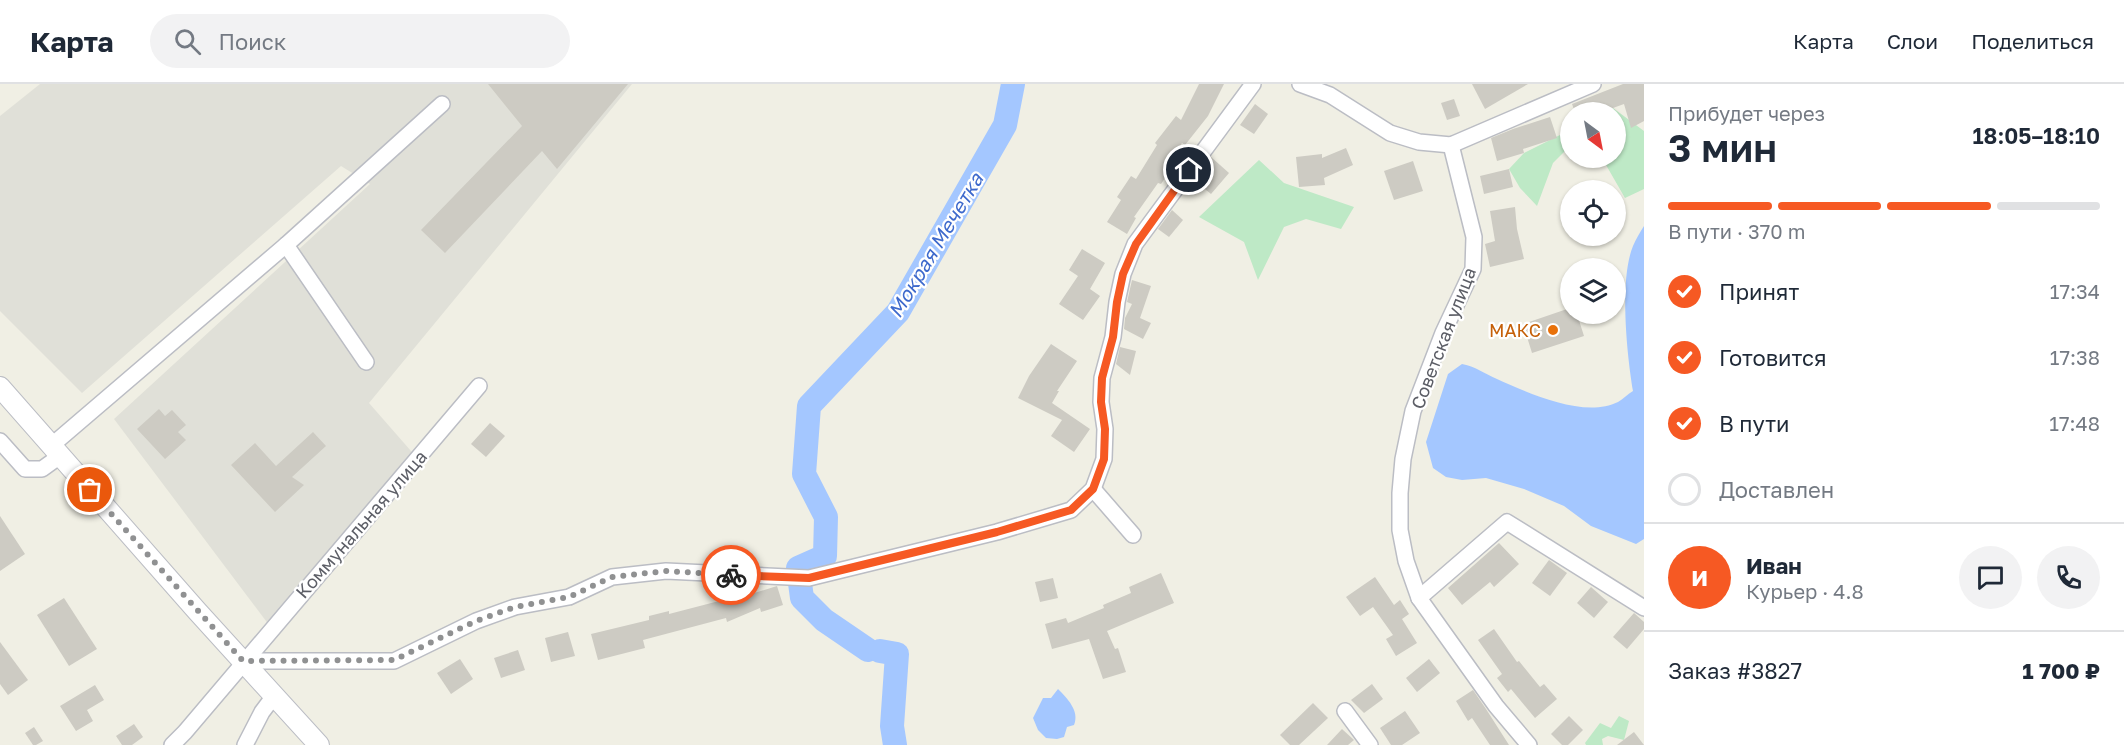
<!DOCTYPE html>
<html lang="ru">
<head>
<meta charset="utf-8">
<style>
  body { margin:0; font-family:"Golos Text",sans-serif; background:#f2f2f3; color:#1f2937; height:100vh; display:flex; flex-direction:column; font-size:22px; white-space:nowrap }
  * { box-sizing:border-box; margin:0 }
  p { font-size:20px; color:#747a83 }
  .icon { flex:none; width:33px; height:33px; fill:none; stroke:currentColor; stroke-width:2; stroke-linecap:round; stroke-linejoin:round }
  .map { position:relative; flex:1; overflow:hidden }
  .sheet { display:flex; flex-direction:column; background:#fff; width:480px }
  .sheet>* { flex:none }
  .needle { width:39px; rotate:148deg }
  .controls { position:absolute; left:1560px; top:18px; display:grid; gap:12px }
  .controls a { display:grid; place-items:center; width:66px; height:66px; border-radius:50%; background:#fff; box-shadow:0 2px 4px #0004; font-size:30px }
  .pin { position:absolute; display:grid; place-items:center; width:51px; height:51px; color:#fff; margin:-26px; border:3px solid #fff; border-radius:50%; box-shadow:0 2px 6px #0007 }
  .courier { position:absolute; display:grid; place-items:center; width:60px; height:60px; margin:-30px; border:4px solid #f65923; border-radius:50%; background:#fff; color:#222; box-shadow:0 2px 8px #0007 }
  .headline em { font-style:normal; font-weight:600 }
  .headline div { display:flex; flex-direction:column-reverse }
  .headline { display:flex; align-items:center; justify-content:space-between; height:102px; padding:0 24px }
  h1 { font-size:39px; font-weight:600; line-height:45px }
  .bar { display:grid; grid-template-columns:repeat(4,1fr); gap:9px 6px; align-content:center; height:72px; padding:0 24px }
  .bar i { height:8px; border-radius:4px; background:#e0e1e3 }
  .bar .selected { background:#f65923 }
  .bar p { grid-column:span 4 }
  .line { display:flex; align-items:center; gap:15px; padding:0 24px; border-top:2px solid #e0e1e3 }
  .line div { flex:1 }
  .round { display:grid; place-items:center; flex:none; width:63px; height:63px; border-radius:32px; background:#f2f2f3 }
  ol { padding:0 24px; list-style:none }
  li { display:flex; align-items:center; gap:18px; height:66px }
  li p { margin-inline-start:auto }
  li .icon { padding:6px; border-radius:50%; background:#f65923; color:#fff; stroke-width:4 }
  li:last-child { color:#747a83 }
  li i { width:33px; height:33px; border:3px solid #e0e1e3; border-radius:50% }
  header { display:flex; align-items:center; gap:36px; box-sizing:border-box; height:84px; padding:0 30px; background:#fff; border-bottom:2px solid #e0e1e3 }
  header strong { font-size:28px }
  nav { display:flex; gap:33px; margin-inline-start:auto; font-size:21px }
  .search { width:420px; height:54px; background:#f2f2f3; display:flex; align-items:center; gap:15px; box-sizing:border-box; padding:0 21px; border-radius:33px; color:#747a83; font-size:22px }
  main { display:flex; flex:1; min-height:0 }
  .map>svg:first-child { display:block }
  .industrial { fill:#e0e0d8 }
  .green { fill:#bee9c6 }
  .water { fill:#a4c7ff }
  .lines { fill:none; stroke-linecap:round; stroke-linejoin:round }
  .river { stroke:#a4c7ff; stroke-width:24 }
  .building { fill:#cdcbc3 }
  .minor-casing { stroke:#bbbdc4; stroke-width:18 }
  .tertiary-casing { stroke:#bbbdc4; stroke-width:22 }
  .minor { stroke:#fff; stroke-width:15 }
  .tertiary { stroke:#fff; stroke-width:20 }
  .done { stroke:#909192; stroke-width:6; stroke-dasharray:0 10.8 }
  .route { stroke:#f65923; stroke-width:8 }
  .food-dot { fill:#e8710a; stroke:#fff; stroke-width:2 }
  .labels { text-anchor:middle; dominant-baseline:central; stroke-width:4.5; stroke-linejoin:round; paint-order:stroke }
  .food-label { font-size:18px; fill:#c56008; stroke:#fff; text-anchor:end }
  .street-label { font-size:18px; fill:#5c5e66; stroke:#fff }
  .water-label { font-size:20px; font-style:italic; fill:#3d69cc; stroke:#fff }
</style>
</head>
<body>
<header>
<strong>Карта</strong>
<div class="search"><svg class="icon" aria-label="search" viewBox="0 0 24 24"><circle cx="10" cy="10" r="6"/><path d="M15 15l6 6"/></svg>Поиск</div>
<nav><a>Карта</a><a>Слои</a><a>Поделиться</a></nav>
</header>
<main>
<div class="map">
<svg width="1644" height="661" viewBox="0 0 1644 661">
  <rect width="100%" height="100%" fill="#f0efe4"/>
  <!-- industrial -->
  <polygon class="industrial" points="40,0 632,0 369,319 418,375 272,545 114,335 370,100 341,82 82,309 0,227 0,32"/>
  <!-- green -->
  <g class="green">
    <polygon points="1613,24 1644,47 1644,105 1625,114 1602,74 1616,74 1616,28 1604,28"/>
    <polygon points="1570,46 1570,62 1553,79 1537,122 1520,104 1509,85 1524,69"/>
    <polygon points="1259,76 1284,99 1354,123 1341,145 1306,135 1284,143 1258,196 1244,158 1199,133"/>
    <polygon points="1619,632 1629,637 1624,656 1608,652 1602,655 1603,661 1586,661 1585,659 1600,639 1611,644"/>
  </g>
  <!-- water -->
  <g class="water">
    <path d="M1644,142V455L1636,460L1591,442L1564,422L1524,405L1486,394L1462,396L1446,393L1433,384L1426,358L1448,290L1462,280C1477,283 1483,289 1497,295C1528,309 1584,335 1618,318C1623,315 1628,310 1633,307C1627,271 1619,196 1633,162C1636,155 1640,148 1644,142Z"/>
    <path d="M1058,605C1067,614 1080,627 1074,641L1067,643L1064,653L1057,655L1046,654L1038,646L1033,634L1043,614H1051Z"/>
  </g>
  <g class="lines">
    <!-- river -->
    <g class="river">
      <polyline points="868,566 824,536 802,514 798,484 825,472 826,433 804,390 809,322 898,228 1005,41 1013,0"/>
      <polyline points="880,567 897,570 892,642 895,661"/>
    </g>
  </g>
  <!-- building -->
  <g class="building">
    <polygon points="488,0 628,0 557,85 542,67 445,169 421,146 522,42"/>
    <polygon points="1199,0 1224,0 1208,32 1185,61 1182,59 1165,85 1169,88 1161,100 1158,99 1134,133 1136,134 1127,150 1107,138 1121,116 1117,113 1131,92 1136,95 1157,61 1155,59 1176,32 1181,36"/>
    <polygon points="1472,0 1528,0 1485,25"/>
    <polygon points="1623,0 1644,0 1644,37 1631,44 1624,20 1602,28 1575,28 1572,20"/>
    <polygon points="1454,15 1460,32 1447,36 1441,19"/>
    <polygon points="1255,20 1268,30 1254,50 1240,41"/>
    <polygon points="1550,33 1557,54 1523,65 1524,69 1497,77 1491,54 1513,45"/>
    <polygon points="1346,64 1353,81 1324,94 1325,101 1299,103 1296,73 1322,70 1322,74"/>
    <polygon points="1211,73 1229,89 1211,110 1194,96"/>
    <polygon points="1413,77 1423,107 1394,116 1384,87"/>
    <polygon points="1509,85 1513,103 1484,110 1480,92"/>
    <polygon points="1515,123 1517,145 1524,175 1490,183 1485,160 1495,157 1490,127"/>
    <polygon points="1172,126 1183,136 1169,153 1158,145"/>
    <polygon points="1082,165 1105,179 1090,205 1100,212 1083,236 1059,220 1078,192 1069,186"/>
    <polygon points="1132,196 1151,202 1140,234 1151,239 1143,255 1124,245 1125,234 1132,220 1127,218"/>
    <polygon points="1570,224 1570,230 1577,230 1584,252 1532,269 1523,240"/>
    <polygon points="1051,260 1077,277 1057,307 1059,307 1052,319 1090,345 1074,368 1051,352 1062,336 1018,314 1029,292"/>
    <polygon points="1120,263 1136,267 1130,291 1116,280"/>
    <polygon points="159,325 165,332 172,326 186,341 178,348 186,356 165,375 137,345"/>
    <polygon points="490,339 505,352 486,373 471,360"/>
    <polygon points="313,348 326,362 292,393 304,401 275,428 231,381 255,359 276,382"/>
    <polygon points="0,432 25,470 0,487"/>
    <polygon points="1499,459 1519,480 1494,503 1490,498 1462,521 1448,504"/>
    <polygon points="1549,476 1567,489 1550,512 1532,499"/>
    <polygon points="1161,489 1174,519 1107,547 1115,565 1118,564 1126,588 1103,595 1089,555 1052,565 1045,540 1066,534 1068,539 1104,524 1103,521 1131,509 1129,503"/>
    <polygon points="1375,493 1394,521 1400,516 1409,530 1402,535 1417,559 1396,572 1386,555 1393,551 1373,523 1360,532 1346,513"/>
    <polygon points="1053,494 1058,514 1040,518 1035,498"/>
    <polygon points="777,502 783,521 761,528 760,524 727,538 726,534 643,556 645,564 598,576 591,550 649,536 649,532 669,527 669,530 719,517 718,514 742,504 745,512"/>
    <polygon points="1591,503 1608,518 1594,534 1577,519"/>
    <polygon points="64,514 97,565 69,582 37,531"/>
    <polygon points="1634,529 1644,538 1644,545 1627,565 1613,553"/>
    <polygon points="1494,545 1517,578 1519,577 1540,603 1544,600 1557,615 1535,634 1511,605 1508,608 1497,594 1502,590 1478,556"/>
    <polygon points="568,548 575,572 551,578 545,554"/>
    <polygon points="0,558 28,596 8,611 0,600"/>
    <polygon points="518,566 525,586 501,594 494,574"/>
    <polygon points="460,575 473,595 451,610 437,589"/>
    <polygon points="1429,575 1440,589 1417,608 1406,594"/>
    <polygon points="1372,600 1383,615 1364,629 1351,616"/>
    <polygon points="95,601 104,616 87,626 93,637 76,647 60,622"/>
    <polygon points="1473,606 1486,625 1509,661 1490,661 1472,634 1468,637 1456,617"/>
    <polygon points="1313,619 1328,634 1299,661 1290,661 1280,651"/>
    <polygon points="1405,627 1420,649 1402,661 1391,661 1380,644"/>
    <polygon points="1569,632 1583,646 1568,661 1562,661 1551,650"/>
    <polygon points="134,640 143,653 132,661 122,661 116,652"/>
    <polygon points="34,643 43,657 36,661 33,661 25,649"/>
    <polygon points="1342,645 1354,656 1348,661 1327,661"/>
    <polygon points="1634,648 1644,661 1617,661"/>
  </g>
  <g class="lines">
    <!-- minor casing -->
    <g class="minor-casing">
      <g id="minor">
        <polyline points="1300,0 1330,11 1390,49 1419,58 1451,61 1593,0"/>
        <polyline points="1451,61 1474,153 1473,185 1443,249 1413,327 1403,375 1400,409 1400,446 1406,477 1419,514 1496,622 1529,661"/>
        <polyline points="286,161 366,278"/>
        <polyline points="0,357 25,385 42,385 60,372"/>
        <polyline points="51,362 286,161 442,20"/>
        <polyline points="1093,405 1133,451"/>
        <polyline points="1419,514 1507,438 1644,524"/>
        <polyline points="243,577 394,577 476,537 515,523 569,513 612,493 666,487 809,494 997,448 1071,426 1093,405 1104,375 1105,345 1101,318 1102,294 1113,253 1117,218 1123,190 1135,160 1253,0"/>
        <polyline points="1345,627 1370,661"/>
        <polyline points="172,661 185,648 479,302"/>
        <polyline points="245,661 262,628 274,612"/>
      </g>
    </g>
    <!-- tertiary casing -->
    <g class="tertiary-casing">
      <polyline id="tertiary" points="0,303 197,527 319,661"/>
    </g>
    <!-- minor -->
    <use href="#minor" class="minor"/>
    <!-- tertiary -->
    <use href="#tertiary" class="tertiary"/>
  </g>
  <g class="lines">
    <!-- done -->
    <polyline class="done" points="90,406 243,577 394,576 476,537 515,523 569,513 612,493 666,487 731,491"/>
    <!-- route -->
    <polyline class="route" points="731,491 809,494 997,448 1071,426 1093,405 1104,375 1105,345 1101,318 1102,294 1113,253 1117,218 1123,190 1136,160 1189,86"/>
  </g>
  <!-- markers -->
  <circle class="food-dot" cx="1553" cy="246" r="6"/>
  <g class="labels">
    <!-- food labels -->
    <g class="food-label">
      <text x="1541" y="246">МАКС</text>
    </g>
    <!-- street labels -->
    <g class="street-label">
      <text transform="translate(1443 254) rotate(-69)">Советская улица</text>
      <text transform="translate(361 440) rotate(-49)">Коммунальная улица</text>
    </g>
    <!-- water labels -->
    <g class="water-label">
      <text transform="translate(935 161) rotate(-59)">Мокрая Мечетка</text>
    </g>
  </g>
</svg>
<div class="controls">
<a><svg class="needle" viewBox="-14 -14 28 28"><path d="M0-13l5 13h-10z" fill="#e53935"/><path d="M0 13l5-13h-10z" fill="#747a83"/></svg></a>
<a><svg class="icon" aria-label="locate" viewBox="0 0 24 24"><circle cx="12" cy="12" r="6"/><path d="M12 2v4M12 18v4M2 12h4M18 12h4"/></svg></a>
<a><svg class="icon" aria-label="layers" viewBox="0 0 24 24"><path d="M12 4l9 5-9 5-9-5zM3 14l9 5 9-5"/></svg></a>
</div>
<div class="pin" style="left:90px;top:406px;background:#ea580c"><svg class="icon" aria-label="bag" viewBox="0 0 24 24"><path d="M5 8h14l-1 12H6zM9 8a3 3 0 0 1 6 0"/></svg></div>
<div class="pin" style="left:1189px;top:86px;background:#1f2937"><svg class="icon" aria-label="home" viewBox="0 0 24 24"><path d="M3 11l9-7 9 7M6 9v11h12V9"/></svg></div>
<div class="courier" style="left:731px;top:491px"><svg class="icon" aria-label="bike" viewBox="0 0 24 24"><circle cx="6" cy="16" r="4"/><circle cx="18" cy="16" r="4"/><path d="M6 16l4-8h5l3 8M10 8l3 8H6M13 5h3"/></svg></div>
</div>
<section class="sheet">
<div class="headline"><div><h1>3 мин</h1><p>Прибудет через</p></div><em>18:05–18:10</em></div>
<div class="bar"><i class="selected"></i><i class="selected"></i><i class="selected"></i><i></i><p>В пути · 370 m</p></div>
<ol>
<li><svg class="icon" aria-label="check" viewBox="0 0 24 24"><path d="M5 12l5 5 9-10"/></svg>Принят<p>17:34</p></li>
<li><svg class="icon" aria-label="check" viewBox="0 0 24 24"><path d="M5 12l5 5 9-10"/></svg>Готовится<p>17:38</p></li>
<li><svg class="icon" aria-label="check" viewBox="0 0 24 24"><path d="M5 12l5 5 9-10"/></svg>В пути<p>17:48</p></li>
<li><i></i>Доставлен</li>
</ol>
<div class="line" style="height:108px"><b class="round" style="background:#f65923;color:#fff">И</b><div><b>Иван</b><p>Курьер · 4.8</p></div><a class="round"><svg class="icon" aria-label="chat" viewBox="0 0 24 24"><path d="M4 5h16v11H9l-5 4z"/></svg></a><a class="round"><svg class="icon" aria-label="phone" viewBox="0 0 24 24"><path d="M5 4h4l2 5-3 2q2 4 5 5l2-3 5 2v4C11 20 4 13 5 4z"/></svg></a></div>
<div class="line" style="height:78px"><div>Заказ #3827</div><b>1 700 ₽</b></div>
</section>
</main>
</body>
</html>
